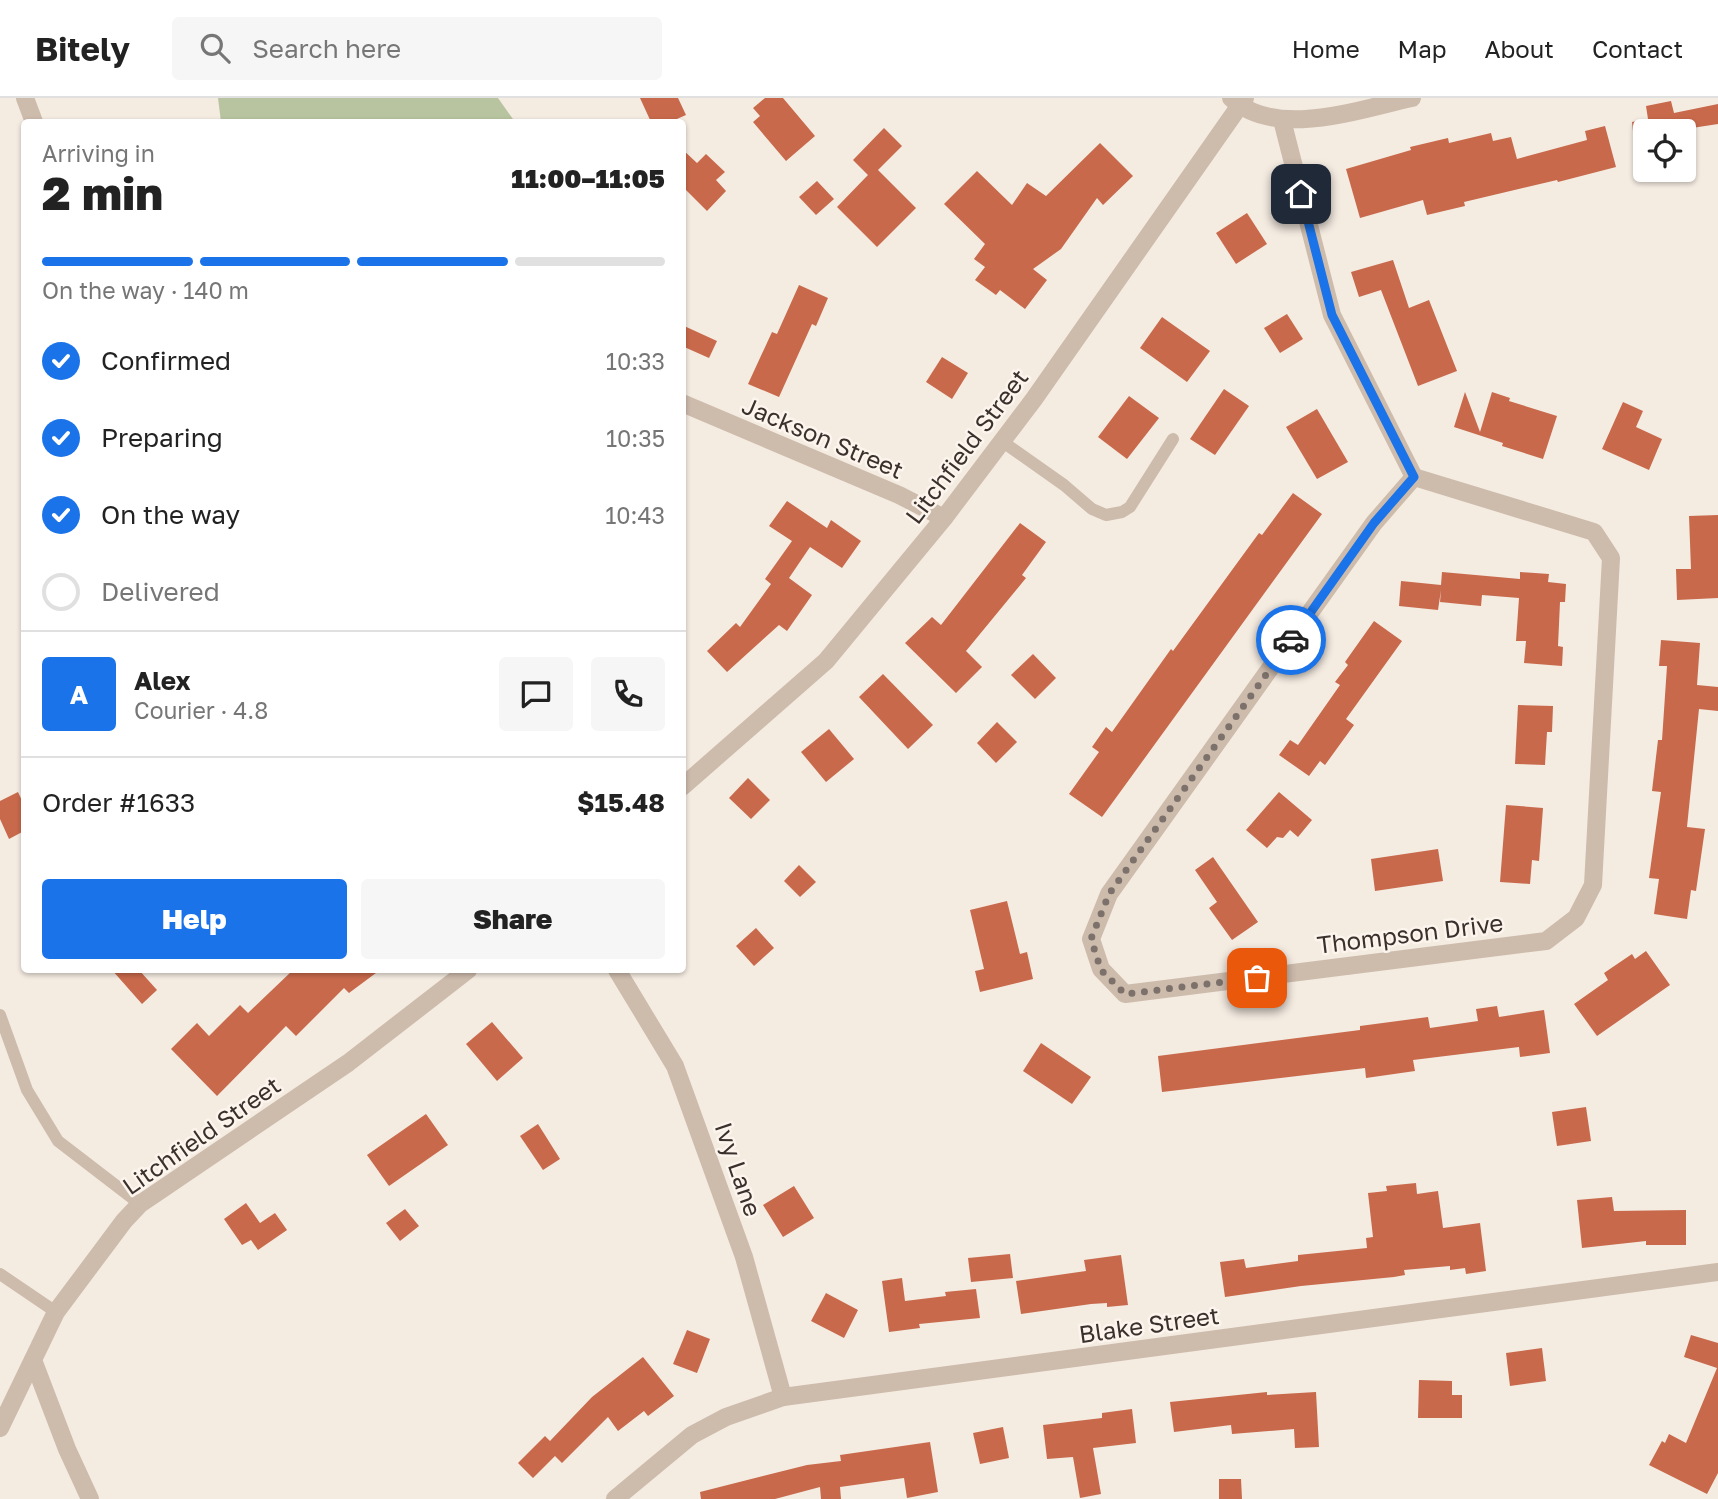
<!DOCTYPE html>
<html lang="en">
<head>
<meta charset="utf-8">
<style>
  body { margin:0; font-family:"Golos Text",sans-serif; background:#f6f6f6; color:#222; height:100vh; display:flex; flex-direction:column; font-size:26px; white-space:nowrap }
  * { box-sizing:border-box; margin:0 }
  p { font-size:23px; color:#767676 }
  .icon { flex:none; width:38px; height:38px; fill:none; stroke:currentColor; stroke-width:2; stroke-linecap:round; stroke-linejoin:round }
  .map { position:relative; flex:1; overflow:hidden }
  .side { position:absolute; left:21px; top:21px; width:665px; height:854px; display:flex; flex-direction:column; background:#fff; border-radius:7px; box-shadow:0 2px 5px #0004 }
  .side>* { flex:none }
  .buttons { position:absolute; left:1633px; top:21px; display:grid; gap:14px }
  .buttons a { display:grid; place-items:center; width:63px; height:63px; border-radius:7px; background:#fff; box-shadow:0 2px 5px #0004; font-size:35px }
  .pin { position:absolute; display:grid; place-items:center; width:60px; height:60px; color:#fff; margin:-30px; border-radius:14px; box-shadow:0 4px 10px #0006 }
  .courier { position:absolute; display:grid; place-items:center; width:70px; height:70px; margin:-35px; border:5px solid #1a73e8; border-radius:50%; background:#fff; color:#222; box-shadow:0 2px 9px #0007 }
  .headline em { font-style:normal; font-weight:800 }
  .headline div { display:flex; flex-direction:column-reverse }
  .headline { display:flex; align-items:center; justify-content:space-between; height:119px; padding:0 21px }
  h1 { font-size:46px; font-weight:800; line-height:52px }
  .bar { display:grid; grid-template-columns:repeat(4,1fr); gap:10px 7px; align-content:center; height:84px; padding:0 21px }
  .bar i { height:9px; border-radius:5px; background:#e0e0e0 }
  .bar .active { background:#1a73e8 }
  .bar p { grid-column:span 4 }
  .line { display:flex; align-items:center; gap:18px; padding:0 21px; border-top:2px solid #e0e0e0 }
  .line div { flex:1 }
  .round { display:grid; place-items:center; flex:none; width:74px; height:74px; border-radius:7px; background:#f6f6f6 }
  ol { padding:0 21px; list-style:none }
  li { display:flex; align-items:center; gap:21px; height:77px }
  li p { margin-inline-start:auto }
  li .icon { padding:7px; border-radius:50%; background:#1a73e8; color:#fff; stroke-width:4 }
  li:last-child { color:#767676 }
  li i { width:38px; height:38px; border:4px solid #e0e0e0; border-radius:50% }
  .button { display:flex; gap:14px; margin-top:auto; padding:14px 21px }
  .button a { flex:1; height:80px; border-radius:7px; background:#1a73e8; color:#fff; font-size:28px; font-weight:800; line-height:80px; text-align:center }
  .button a+a { background:#f6f6f6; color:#222 }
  header { display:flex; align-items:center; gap:42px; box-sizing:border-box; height:98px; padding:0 35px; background:#fff; border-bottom:2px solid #e0e0e0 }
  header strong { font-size:33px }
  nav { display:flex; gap:38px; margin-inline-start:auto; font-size:24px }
  .search { width:490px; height:63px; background:#f6f6f6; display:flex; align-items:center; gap:18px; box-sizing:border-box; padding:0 24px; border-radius:7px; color:#767676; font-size:26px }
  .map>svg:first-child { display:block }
  .green { fill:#b8c4a0 }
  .building { fill:#c8694b }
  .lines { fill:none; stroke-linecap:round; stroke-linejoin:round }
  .service { stroke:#cdbbac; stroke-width:12 }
  .minor { stroke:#cdbbac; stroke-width:18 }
  .tertiary { stroke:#cdbbac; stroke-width:18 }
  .done { stroke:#7c716b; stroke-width:7; stroke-dasharray:0 12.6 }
  .route { stroke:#1a73e8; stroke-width:9 }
  .labels { text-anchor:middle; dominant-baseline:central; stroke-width:5; stroke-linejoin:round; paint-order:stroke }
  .street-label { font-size:24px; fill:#3b302b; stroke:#fbf5ee }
</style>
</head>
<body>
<header>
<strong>Bitely</strong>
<div class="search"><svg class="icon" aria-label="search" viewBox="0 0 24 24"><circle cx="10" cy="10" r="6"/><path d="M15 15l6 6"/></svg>Search here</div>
<nav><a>Home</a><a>Map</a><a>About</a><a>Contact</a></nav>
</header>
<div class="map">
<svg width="1718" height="1401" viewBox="0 0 1718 1401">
  <rect width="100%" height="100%" fill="#f4ebe1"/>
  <!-- green -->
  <polygon class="green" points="218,0 498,0 515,24 221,24"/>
  <!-- building -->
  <g class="building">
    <polygon points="640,0 678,0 686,17 670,24 651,24"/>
    <polygon points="765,0 783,0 815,38 786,63 753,24 760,18 753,10"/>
    <polygon points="1671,3 1674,15 1718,6 1718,26 1692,30 1693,33 1633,33 1632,24 1648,21 1646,8"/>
    <polygon points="1605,28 1616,69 1558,84 1557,82 1464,104 1465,108 1427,117 1423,102 1360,120 1346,71 1411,52 1410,49 1448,40 1449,45 1491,35 1493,43 1511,39 1517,61 1587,42 1585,33"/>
    <polygon points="884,30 902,48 878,72 916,110 877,149 837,109 868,77 853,62"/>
    <polygon points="1100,45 1133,78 1103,107 1097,100 1061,151 1033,171 1047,182 1025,211 1000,192 996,197 975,182 985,169 974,161 985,146 944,106 977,73 1012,107 1027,85 1046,98"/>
    <polygon points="682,51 697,65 706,56 725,74 716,82 726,93 707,113 682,88"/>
    <polygon points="817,83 834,101 816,117 799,99"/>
    <polygon points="1247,115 1267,146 1236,166 1216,135"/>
    <polygon points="1393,162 1409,210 1429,202 1457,273 1418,288 1381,192 1359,199 1351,174"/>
    <polygon points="799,187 828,200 816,228 812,226 779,299 748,286 772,234 777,236"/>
    <polygon points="1287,216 1303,241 1280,255 1264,230"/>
    <polygon points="1162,219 1210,253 1187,284 1140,250"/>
    <polygon points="682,227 717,243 709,260 682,248"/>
    <polygon points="942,259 968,275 952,301 926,284"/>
    <polygon points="1224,291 1249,308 1215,357 1190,341"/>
    <polygon points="1465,294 1480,334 1492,294 1510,300 1509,303 1557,318 1543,361 1502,348 1503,345 1454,329"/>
    <polygon points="1129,298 1159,320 1127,361 1098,339"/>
    <polygon points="1623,304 1643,313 1636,329 1662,341 1649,372 1602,351"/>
    <polygon points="1317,311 1348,364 1317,381 1286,329"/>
    <polygon points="1293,395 1322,416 1102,719 1069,696 1099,654 1092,649 1106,629 1112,634 1171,551 1173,553 1259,435 1262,437"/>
    <polygon points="787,403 827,430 831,422 861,443 842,470 810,449 789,480 812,497 787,533 779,527 727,574 707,553 736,525 740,529 771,486 765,481 792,443 769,428"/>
    <polygon points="1718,417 1718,500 1677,502 1676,471 1691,471 1689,418"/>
    <polygon points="1020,425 1046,444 1022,477 1026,480 966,553 982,569 956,595 905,545 932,519 941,527"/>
    <polygon points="1442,474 1520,481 1520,474 1549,476 1548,484 1566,486 1565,504 1560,504 1558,548 1563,549 1562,568 1524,565 1526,543 1516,543 1519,500 1482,497 1481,508 1440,504 1441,492 1438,512 1399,508 1401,483 1441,487"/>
    <polygon points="1374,523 1402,543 1346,621 1354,627 1325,667 1320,663 1309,678 1279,657 1290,642 1298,647 1340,587 1335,584 1348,567 1345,564"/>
    <polygon points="1661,542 1700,545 1697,587 1718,589 1718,613 1699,611 1687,729 1705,731 1696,793 1691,792 1687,821 1654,816 1659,781 1649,780 1661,694 1652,693 1658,642 1662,642 1667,568 1659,568"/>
    <polygon points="1033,556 1056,580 1035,601 1011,577"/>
    <polygon points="883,576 933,627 908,651 859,599"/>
    <polygon points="1518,607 1553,608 1552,634 1547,634 1545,667 1515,666"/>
    <polygon points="997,624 1017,644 996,665 977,645"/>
    <polygon points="829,631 854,661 826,684 801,654"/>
    <polygon points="748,680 770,702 751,721 729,700"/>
    <polygon points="18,694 24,707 24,733 9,741 0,721 0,703"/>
    <polygon points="1279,694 1312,722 1298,739 1290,732 1283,740 1277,739 1267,750 1246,732"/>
    <polygon points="1506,707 1543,710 1539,763 1532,762 1530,786 1500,784"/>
    <polygon points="1438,751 1443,783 1375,793 1371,761"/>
    <polygon points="1213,759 1258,824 1232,842 1209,810 1217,804 1195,772"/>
    <polygon points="799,767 816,784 800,799 784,783"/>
    <polygon points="1007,803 1020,856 1027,854 1033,881 980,894 975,873 984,871 970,812"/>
    <polygon points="756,830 774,850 754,868 736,848"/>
    <polygon points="1646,853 1670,887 1597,938 1574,906 1608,882 1604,875 1632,856 1635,861"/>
    <polygon points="112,872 139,872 157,892 142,906"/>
    <polygon points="293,872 380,872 349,895 344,890 296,938 286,928 217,998 171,951 197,925 209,938 240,907 248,915"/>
    <polygon points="1497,908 1499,919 1544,912 1550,955 1520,959 1519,949 1413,962 1415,973 1366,980 1365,970 1162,994 1158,958 1360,932 1360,928 1428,919 1430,930 1478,923 1476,911"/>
    <polygon points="492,924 523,960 497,983 466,946"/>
    <polygon points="1041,945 1091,979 1072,1006 1023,973"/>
    <polygon points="1586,1009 1591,1043 1557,1048 1552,1014"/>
    <polygon points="426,1016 448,1047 389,1088 367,1057"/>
    <polygon points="538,1026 560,1061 543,1072 520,1038"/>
    <polygon points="1416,1085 1417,1096 1438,1093 1443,1130 1480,1125 1486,1173 1466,1176 1465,1170 1450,1172 1450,1168 1404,1172 1405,1177 1394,1179 1301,1188 1225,1199 1220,1164 1244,1161 1246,1170 1298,1163 1298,1157 1367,1150 1366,1140 1373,1139 1368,1095 1387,1093 1386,1088"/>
    <polygon points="794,1088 814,1120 783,1139 763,1107"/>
    <polygon points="1612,1099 1614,1113 1686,1112 1686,1147 1646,1147 1646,1143 1582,1150 1577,1102"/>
    <polygon points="246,1105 260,1125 275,1115 287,1132 258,1152 251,1142 242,1147 224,1121"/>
    <polygon points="405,1111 419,1128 400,1143 386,1125"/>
    <polygon points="1010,1156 1013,1180 971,1184 968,1160"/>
    <polygon points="1121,1157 1128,1207 1107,1209 1107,1205 1091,1206 1021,1216 1016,1183 1086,1173 1084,1162"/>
    <polygon points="902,1180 905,1203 946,1198 945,1194 976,1191 980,1220 919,1226 920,1230 889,1234 882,1183"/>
    <polygon points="826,1195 858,1212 844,1240 811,1223"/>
    <polygon points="687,1232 710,1241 697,1275 673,1266"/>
    <polygon points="1691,1237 1718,1245 1718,1375 1707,1396 1649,1367 1662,1343 1665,1345 1669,1336 1686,1345 1717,1270 1684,1259"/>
    <polygon points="1542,1250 1546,1283 1510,1288 1506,1255"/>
    <polygon points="643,1259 674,1298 648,1318 644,1313 618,1333 608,1319 562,1365 555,1358 533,1380 518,1365 545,1338 550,1343 592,1299"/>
    <polygon points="1419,1282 1452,1283 1452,1297 1462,1297 1462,1320 1418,1320"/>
    <polygon points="1267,1294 1267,1297 1316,1294 1319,1349 1295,1350 1294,1331 1232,1336 1231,1327 1174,1334 1170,1304"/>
    <polygon points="1132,1311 1136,1345 1093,1350 1101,1396 1080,1400 1073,1359 1047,1361 1043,1327 1102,1320 1102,1315"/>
    <polygon points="1003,1329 1009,1360 980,1366 973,1335"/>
    <polygon points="930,1344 938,1394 907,1400 904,1380 840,1389 841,1401 821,1401 820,1389 775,1401 701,1401 700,1394 807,1367 841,1363 840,1357"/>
    <polygon points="1219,1381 1241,1381 1242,1401 1219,1401"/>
  </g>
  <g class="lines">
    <!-- service -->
    <g class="service">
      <polyline points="1003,344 1064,387 1092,411 1106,417 1122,414 1130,409 1173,341"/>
      <polyline points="0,917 27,992 58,1043 140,1106"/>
      <polyline points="0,1176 56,1214"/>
    </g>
    <!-- minor -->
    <g class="minor">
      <polyline points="25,0 34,24"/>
      <polyline points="1282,22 1332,217 1414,379"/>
      <polyline points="682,305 899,397 944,420"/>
      <polygon points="1414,379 1594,434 1611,460 1593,787 1576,820 1546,843 1125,896 1101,871 1091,841 1109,796 1374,425"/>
      <polyline points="617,872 675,968 744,1159 783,1299"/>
      <polyline points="33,1262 67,1351 90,1401"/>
      <polyline points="615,1401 692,1337 726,1319 783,1299 1718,1174"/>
    </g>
    <!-- tertiary -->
    <g class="tertiary">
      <path d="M1231,0C1276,42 1359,11 1412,0"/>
      <polyline points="682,689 826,563 944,420 1034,301 1245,0"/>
      <polyline points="0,1330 56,1214 124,1123 140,1106 348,965 468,872"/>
    </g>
  </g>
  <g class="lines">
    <!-- done -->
    <polyline class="done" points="1257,880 1125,896 1101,872 1091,841 1109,796 1291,542"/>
    <!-- route -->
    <polyline class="route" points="1291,542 1374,425 1414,379 1332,217 1301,96"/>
  </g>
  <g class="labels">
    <!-- street labels -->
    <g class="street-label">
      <text transform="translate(823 339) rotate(23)">Jackson Street</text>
      <text transform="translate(966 348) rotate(-53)">Litchfield Street</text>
      <text transform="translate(1410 835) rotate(-7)">Thompson Drive</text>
      <text transform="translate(201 1037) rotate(-35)">Litchfield Street</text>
      <text transform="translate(739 1071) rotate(71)">Ivy Lane</text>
      <text transform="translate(1149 1226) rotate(-8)">Blake Street</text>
    </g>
  </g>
</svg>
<div class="buttons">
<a><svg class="icon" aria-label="locate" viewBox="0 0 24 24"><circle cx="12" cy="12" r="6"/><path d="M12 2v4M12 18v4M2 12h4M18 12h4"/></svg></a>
</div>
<div class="pin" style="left:1257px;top:880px;background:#ea580c"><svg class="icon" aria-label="bag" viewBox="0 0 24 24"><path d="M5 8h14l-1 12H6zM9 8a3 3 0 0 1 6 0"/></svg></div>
<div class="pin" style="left:1301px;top:96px;background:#1f2937"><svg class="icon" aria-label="home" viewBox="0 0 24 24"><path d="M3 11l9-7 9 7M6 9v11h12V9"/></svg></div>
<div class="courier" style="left:1291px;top:542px"><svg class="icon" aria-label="car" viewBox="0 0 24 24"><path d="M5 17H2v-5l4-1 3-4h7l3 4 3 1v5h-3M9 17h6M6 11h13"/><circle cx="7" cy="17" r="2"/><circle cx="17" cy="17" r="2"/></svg></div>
<section class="side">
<div class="headline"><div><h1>2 min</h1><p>Arriving in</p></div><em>11:00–11:05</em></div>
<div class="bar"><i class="active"></i><i class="active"></i><i class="active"></i><i></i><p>On the way · 140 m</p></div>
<ol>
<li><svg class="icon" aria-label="check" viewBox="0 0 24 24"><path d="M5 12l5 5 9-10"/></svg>Confirmed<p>10:33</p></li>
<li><svg class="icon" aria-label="check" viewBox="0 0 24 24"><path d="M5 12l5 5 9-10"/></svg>Preparing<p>10:35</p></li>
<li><svg class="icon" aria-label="check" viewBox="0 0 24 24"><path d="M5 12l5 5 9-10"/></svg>On the way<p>10:43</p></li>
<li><i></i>Delivered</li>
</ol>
<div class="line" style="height:126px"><b class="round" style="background:#1a73e8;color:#fff">A</b><div><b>Alex</b><p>Courier · 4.8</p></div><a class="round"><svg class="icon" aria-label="chat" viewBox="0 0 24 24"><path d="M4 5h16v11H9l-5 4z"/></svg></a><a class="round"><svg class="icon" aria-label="phone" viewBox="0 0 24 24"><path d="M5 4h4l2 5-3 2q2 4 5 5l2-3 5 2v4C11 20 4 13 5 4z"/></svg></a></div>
<div class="line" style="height:91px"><div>Order #1633</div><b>$15.48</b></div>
<div class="button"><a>Help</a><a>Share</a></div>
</section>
</div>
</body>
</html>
